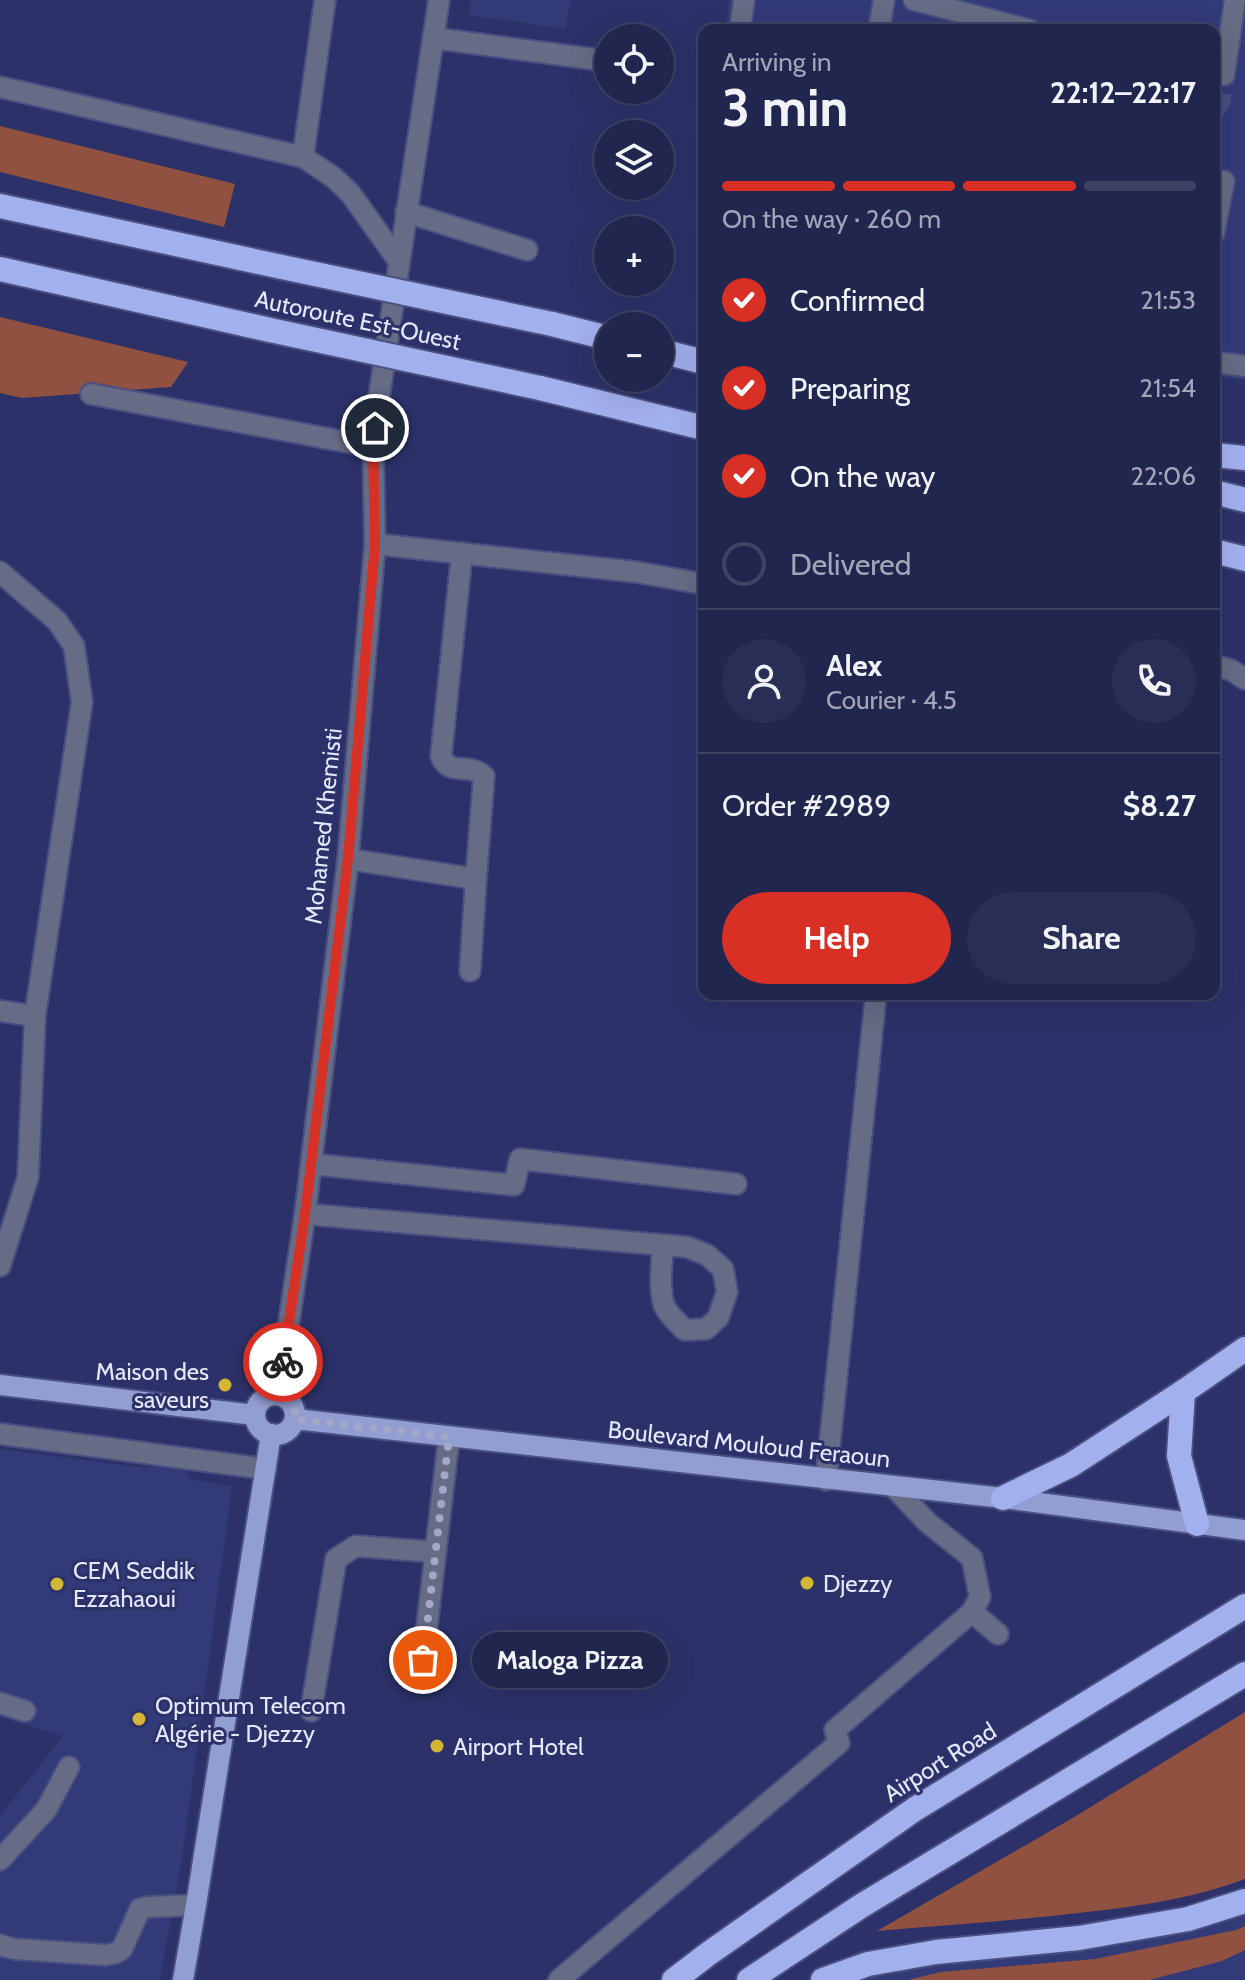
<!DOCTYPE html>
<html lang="en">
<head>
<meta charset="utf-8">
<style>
  body { margin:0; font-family:Cabin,sans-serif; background:#292e56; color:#f1f3f6; height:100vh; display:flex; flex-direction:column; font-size:30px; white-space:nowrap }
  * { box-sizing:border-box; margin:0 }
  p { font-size:26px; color:#a2a5b7 }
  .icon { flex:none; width:44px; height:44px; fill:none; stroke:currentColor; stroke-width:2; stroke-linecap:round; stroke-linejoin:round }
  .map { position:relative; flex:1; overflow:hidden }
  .details { position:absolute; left:698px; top:24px; width:522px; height:976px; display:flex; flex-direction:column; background:#21264f; border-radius:16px; box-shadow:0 8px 32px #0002,0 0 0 2px #3e4366 }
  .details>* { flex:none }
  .buttons { position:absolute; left:594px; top:24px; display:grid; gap:16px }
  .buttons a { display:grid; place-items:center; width:80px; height:80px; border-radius:50%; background:#21264f; box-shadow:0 8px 32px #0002,0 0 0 2px #3e4366; font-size:40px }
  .pin { position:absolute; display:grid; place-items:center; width:68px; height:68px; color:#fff; margin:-34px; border:4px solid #fff; border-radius:50%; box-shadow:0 2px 8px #0007 }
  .courier { position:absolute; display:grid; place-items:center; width:80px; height:80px; margin:-40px; border:6px solid #d93025; border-radius:50%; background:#fff; color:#222; box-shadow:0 2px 10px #0007 }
  .bubble { position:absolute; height:56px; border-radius:28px; background:#21264f; box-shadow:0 8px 32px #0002,0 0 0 2px #3e4366; font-size:26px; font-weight:700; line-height:56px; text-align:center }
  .overview em { font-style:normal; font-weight:700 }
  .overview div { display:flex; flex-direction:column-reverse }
  .overview { display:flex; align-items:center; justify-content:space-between; height:136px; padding:0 24px }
  h1 { font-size:52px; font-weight:700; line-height:60px }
  .bar { display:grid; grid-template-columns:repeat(4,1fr); gap:12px 8px; align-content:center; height:96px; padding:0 24px }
  .bar i { height:10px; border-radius:6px; background:#3e4366 }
  .bar .current { background:#d93025 }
  .bar p { grid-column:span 4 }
  .line { display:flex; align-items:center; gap:20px; padding:0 24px; border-top:2px solid #3e4366 }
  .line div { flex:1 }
  .round { display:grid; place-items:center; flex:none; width:84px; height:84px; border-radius:42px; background:#292e56 }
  ol { padding:0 24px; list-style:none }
  li { display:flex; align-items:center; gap:24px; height:88px }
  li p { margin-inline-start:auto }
  li .icon { padding:8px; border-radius:50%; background:#d93025; color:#fff; stroke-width:4 }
  li:last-child { color:#a2a5b7 }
  li i { width:44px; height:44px; border:4px solid #3e4366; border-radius:50% }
  .action { display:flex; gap:16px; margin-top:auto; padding:16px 24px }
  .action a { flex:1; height:92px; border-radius:48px; background:#d93025; color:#fff; font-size:32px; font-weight:700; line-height:92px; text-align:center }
  .action a+a { background:#292e56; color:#f1f3f6 }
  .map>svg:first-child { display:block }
  .built { fill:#333a78 }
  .forest { fill:#915141 }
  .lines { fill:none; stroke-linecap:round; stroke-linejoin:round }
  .minor-tunnel { stroke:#474d7f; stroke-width:20; stroke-dasharray:20 10; stroke-linecap:butt }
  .minor-casing { stroke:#494f81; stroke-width:24 }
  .major-casing { stroke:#494f81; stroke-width:24 }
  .highway-casing { stroke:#494f81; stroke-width:28 }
  .minor { stroke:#666c85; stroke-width:20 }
  .major { stroke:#929dd1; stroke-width:20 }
  .highway { stroke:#a3b0ee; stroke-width:24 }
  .highway-bridge-casing { stroke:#494f81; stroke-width:28; stroke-linecap:butt }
  .highway-bridge { stroke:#a3b0ee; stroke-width:24 }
  .done { stroke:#a3a8c9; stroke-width:8; stroke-dasharray:0 14.4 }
  .route { stroke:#d93025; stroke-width:10 }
  .poi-dot { fill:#d4b635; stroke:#2c3269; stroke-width:3 }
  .labels { text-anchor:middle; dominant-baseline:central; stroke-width:6; stroke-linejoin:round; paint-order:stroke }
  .street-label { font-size:24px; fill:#e3e8fc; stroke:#2c3269 }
  .poi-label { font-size:24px; fill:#e3e8fc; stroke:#2c3269; text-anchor:start }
</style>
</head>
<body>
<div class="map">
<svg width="1245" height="1980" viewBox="0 0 1245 1980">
  <rect width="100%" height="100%" fill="#2c3269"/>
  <!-- built -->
  <g class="built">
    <polygon points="471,0 570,0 566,29 469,15"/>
    <polygon points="729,0 1245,0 1245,380 1214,377 1214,30 725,30"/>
    <polygon points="0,1449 138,1467 175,1468 186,1471 192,1480 232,1486 183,1852 160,1980 0,1980 0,1816 63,1736 0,1717"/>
    <polygon points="1245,1916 1245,1980 841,1980 875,1964 1125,1943 1217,1925"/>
  </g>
  <!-- forest -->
  <g class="forest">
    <polygon points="0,126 235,184 224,227 0,172"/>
    <polygon points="0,317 188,362 171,387 22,398 0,393"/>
    <path d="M1245,1712V1879C1197,1897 1147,1905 1096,1911C1023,1920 950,1925 877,1931L1076,1816Z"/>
    <polygon points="1245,1926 1245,1950 1222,1961 1149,1980 908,1980 941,1972 1095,1959 1236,1930"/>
  </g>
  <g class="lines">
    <!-- minor-tunnel -->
    <polyline class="minor-tunnel" points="1214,111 1221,101 1224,75"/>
    <!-- minor casing -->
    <g class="minor-casing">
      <g id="minor">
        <polyline points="914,0 1030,30"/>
        <polyline points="740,30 744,0"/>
        <polyline points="879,30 884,0"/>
        <polyline points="433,38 608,61"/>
        <polyline points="1224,75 1235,0"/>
        <polyline points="0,87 303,157 333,177 350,193 398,260"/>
        <polyline points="303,157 325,0"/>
        <polyline points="406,212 527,250"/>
        <polyline points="1214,233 1224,181"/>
        <polyline points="1214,362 1245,366"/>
        <polyline points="91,394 373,447"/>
        <polyline points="375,544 636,572 704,584"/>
        <polyline points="0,572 57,621 74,646 82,702 35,1016 0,1011"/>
        <polyline points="1214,665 1231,670 1245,679"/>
        <path d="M348,859L476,879L484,776C469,762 449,777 441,756L462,553"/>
        <polyline points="470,971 476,879"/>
        <polyline points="311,1164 514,1185 520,1159 736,1184"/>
        <path d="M305,1214L687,1247L707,1255L723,1269L727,1292L718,1318L706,1329L685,1330C678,1323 668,1315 664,1305C659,1289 661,1261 664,1245"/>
        <polyline points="0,1266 28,1177 35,1016"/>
        <polyline points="278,1395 305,1214 348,859 375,544 373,447 377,410 439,0"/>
        <polyline points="0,1434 266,1469"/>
        <polyline points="826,1480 876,994"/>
        <polyline points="972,1612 998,1634"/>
        <polyline points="423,1660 449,1437"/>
        <polyline points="0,1703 25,1711"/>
        <polyline points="311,1711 336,1559 356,1546 435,1552"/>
        <polyline points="0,1860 46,1810 69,1767"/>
        <polyline points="0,1945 15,1949 105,1955 116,1953 122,1949 140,1909 148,1907 196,1905"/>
        <polyline points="559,1980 839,1743 835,1730 972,1612 980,1597 972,1558 927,1522 894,1487"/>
      </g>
    </g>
    <!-- major casing -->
    <g class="major-casing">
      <g id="major">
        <polyline points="0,1385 255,1415"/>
        <circle cx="275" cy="1415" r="20"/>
        <polyline points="295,1419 1003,1498 1245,1530"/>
        <polyline points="183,1980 196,1905 271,1434"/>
      </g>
    </g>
    <!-- highway casing -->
    <g class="highway-casing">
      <g id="highway">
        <polyline points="0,206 282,267"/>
        <polyline points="0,269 270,330"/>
        <polyline points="552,324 608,338"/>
        <polyline points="660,351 704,362"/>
        <polyline points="540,388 704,428"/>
        <polyline points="1214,455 1245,458"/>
        <polyline points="1214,492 1245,500"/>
        <polyline points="1214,551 1245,559"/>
        <polyline points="1183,1392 1179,1456 1197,1524"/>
        <polyline points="1003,1498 1071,1465 1183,1392 1245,1349"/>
        <polyline points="674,1980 708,1954 915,1809 1245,1606"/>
        <polyline points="749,1980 861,1906 1245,1674"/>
        <polyline points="823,1980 868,1964 936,1952 1079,1938 1188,1919 1245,1901"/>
      </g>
    </g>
    <!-- minor -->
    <use href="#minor" class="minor"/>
    <!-- major -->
    <use href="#major" class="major"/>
    <!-- highway -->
    <use href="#highway" class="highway"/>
    <!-- highway-bridge casing -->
    <g class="highway-bridge-casing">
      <g id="highway-bridge">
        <polyline points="282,267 552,324"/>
        <polyline points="270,330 540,388"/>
      </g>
    </g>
    <!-- highway-bridge -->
    <use href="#highway-bridge" class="highway-bridge"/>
  </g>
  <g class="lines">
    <!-- done -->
    <path class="done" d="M283,1362L278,1395C290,1399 296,1406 295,1419L449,1437L423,1660"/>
    <!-- route -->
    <polyline class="route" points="283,1362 305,1214 348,859 375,544 373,447 375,428"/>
  </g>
  <!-- markers -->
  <g class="poi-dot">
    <circle cx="225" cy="1385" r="8"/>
    <circle cx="807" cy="1583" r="8"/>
    <circle cx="57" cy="1584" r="8"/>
    <circle cx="139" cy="1719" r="8"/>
    <circle cx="437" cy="1746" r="8"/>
  </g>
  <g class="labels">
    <!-- street labels -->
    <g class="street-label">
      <text transform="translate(358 320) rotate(12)">Autoroute Est-Ouest</text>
      <text transform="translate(323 826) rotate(-84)">Mohamed Khemisti</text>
      <text transform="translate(749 1444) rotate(6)">Boulevard Mouloud Feraoun</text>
      <text transform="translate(940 1762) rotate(-32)">Airport Road</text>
    </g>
    <!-- poi labels -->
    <g class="poi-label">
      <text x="209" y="1371" text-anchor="end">Maison des<tspan x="209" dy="28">saveurs</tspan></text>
      <text x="73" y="1570">CEM Seddik<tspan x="73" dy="28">Ezzahaoui</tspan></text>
      <text x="823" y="1583">Djezzy</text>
      <text x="155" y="1705">Optimum Telecom<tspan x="155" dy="28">Algérie - Djezzy</tspan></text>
      <text x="453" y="1746">Airport Hotel</text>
    </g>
  </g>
</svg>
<div class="buttons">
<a><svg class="icon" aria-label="locate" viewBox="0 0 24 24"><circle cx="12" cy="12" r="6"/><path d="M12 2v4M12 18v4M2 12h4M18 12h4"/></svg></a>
<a><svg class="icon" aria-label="layers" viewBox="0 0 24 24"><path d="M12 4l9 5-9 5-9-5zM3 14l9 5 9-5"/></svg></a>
<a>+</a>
<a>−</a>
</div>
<div class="pin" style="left:423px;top:1660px;background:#ea580c"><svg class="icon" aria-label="bag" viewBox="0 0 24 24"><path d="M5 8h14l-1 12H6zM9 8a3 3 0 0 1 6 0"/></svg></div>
<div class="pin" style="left:375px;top:428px;background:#1f2937"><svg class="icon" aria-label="home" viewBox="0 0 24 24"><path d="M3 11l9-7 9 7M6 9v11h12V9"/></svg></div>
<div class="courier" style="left:283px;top:1362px"><svg class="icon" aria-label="bike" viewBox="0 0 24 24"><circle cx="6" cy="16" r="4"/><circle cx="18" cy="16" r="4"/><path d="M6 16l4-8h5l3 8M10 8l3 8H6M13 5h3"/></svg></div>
<div class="bubble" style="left:472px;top:1632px;width:196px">Maloga Pizza</div>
<section class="details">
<div class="overview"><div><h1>3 min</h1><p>Arriving in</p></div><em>22:12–22:17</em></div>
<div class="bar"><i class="current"></i><i class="current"></i><i class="current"></i><i></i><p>On the way · 260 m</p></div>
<ol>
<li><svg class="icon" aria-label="check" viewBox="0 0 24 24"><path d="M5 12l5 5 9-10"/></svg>Confirmed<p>21:53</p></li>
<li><svg class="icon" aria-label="check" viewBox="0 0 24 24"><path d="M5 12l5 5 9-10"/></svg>Preparing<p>21:54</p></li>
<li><svg class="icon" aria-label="check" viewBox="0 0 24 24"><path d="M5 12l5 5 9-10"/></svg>On the way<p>22:06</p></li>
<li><i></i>Delivered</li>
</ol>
<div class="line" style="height:144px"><a class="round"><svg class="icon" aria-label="person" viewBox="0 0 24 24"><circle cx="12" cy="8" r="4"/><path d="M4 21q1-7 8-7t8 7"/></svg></a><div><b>Alex</b><p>Courier · 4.5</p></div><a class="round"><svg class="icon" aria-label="phone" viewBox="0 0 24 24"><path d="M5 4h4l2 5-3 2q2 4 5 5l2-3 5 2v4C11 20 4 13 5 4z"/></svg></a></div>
<div class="line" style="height:104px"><div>Order #2989</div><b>$8.27</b></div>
<div class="action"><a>Help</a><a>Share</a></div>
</section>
</div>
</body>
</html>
